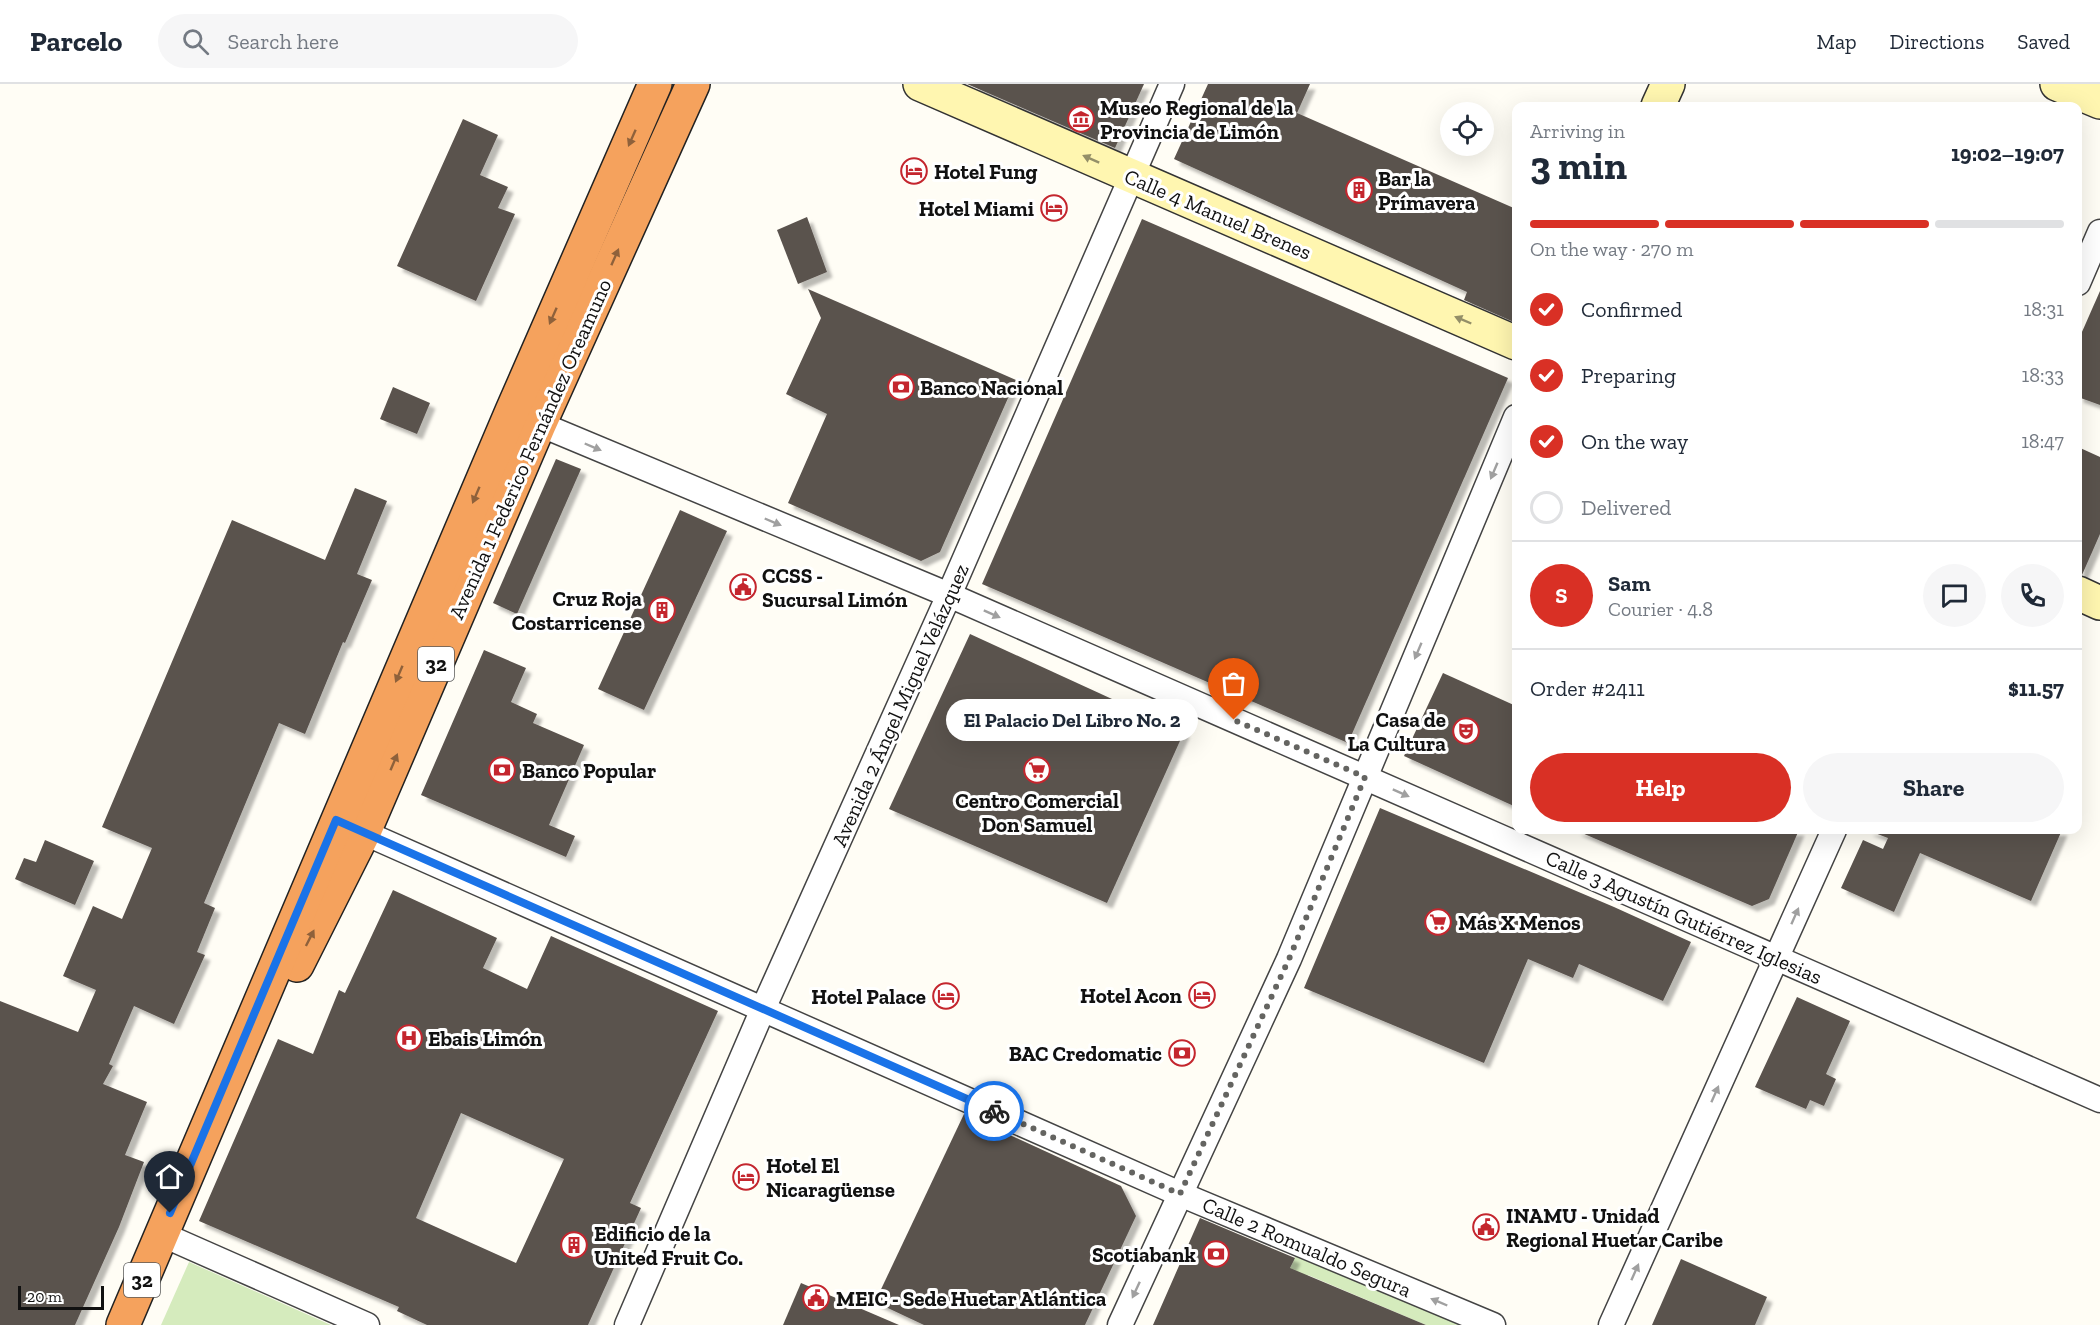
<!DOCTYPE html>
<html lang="en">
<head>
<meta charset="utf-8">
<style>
  body { margin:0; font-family:"Zilla Slab",serif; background:#f6f6f7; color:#1f2937; height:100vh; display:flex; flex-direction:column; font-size:22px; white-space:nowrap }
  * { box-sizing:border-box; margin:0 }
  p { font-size:20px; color:#747a83 }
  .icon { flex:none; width:33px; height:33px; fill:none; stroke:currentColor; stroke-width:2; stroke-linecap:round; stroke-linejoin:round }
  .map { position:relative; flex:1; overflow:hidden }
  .drawer { position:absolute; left:1512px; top:18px; width:570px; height:732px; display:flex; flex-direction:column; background:#fff; border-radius:12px; box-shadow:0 6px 24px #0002 }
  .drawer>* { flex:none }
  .tools { position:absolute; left:1440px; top:18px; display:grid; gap:12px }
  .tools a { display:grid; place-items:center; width:54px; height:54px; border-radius:50%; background:#fff; box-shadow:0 6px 24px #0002; font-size:30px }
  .scale { position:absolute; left:18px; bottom:15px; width:86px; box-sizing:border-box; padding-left:6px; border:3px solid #111; border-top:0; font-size:16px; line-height:21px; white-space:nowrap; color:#111; -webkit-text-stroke:4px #fff; paint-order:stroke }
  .pin { position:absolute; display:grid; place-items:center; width:51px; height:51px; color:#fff; margin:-62px -26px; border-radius:50% 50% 50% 0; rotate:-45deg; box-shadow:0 0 6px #0007 }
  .pin .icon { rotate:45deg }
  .courier { position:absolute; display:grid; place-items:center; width:60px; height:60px; margin:-30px; border:4px solid #1a73e8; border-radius:50%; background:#fff; color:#222; box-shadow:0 2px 8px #0007 }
  .bubble { position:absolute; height:42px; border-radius:21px; background:#fff; box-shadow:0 6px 24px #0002; font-size:20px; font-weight:700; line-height:42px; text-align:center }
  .overview em { font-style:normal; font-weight:700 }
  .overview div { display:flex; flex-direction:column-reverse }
  .overview { display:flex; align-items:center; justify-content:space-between; height:102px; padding:0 18px }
  h1 { font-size:39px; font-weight:700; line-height:45px }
  .bar { display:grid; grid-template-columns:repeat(4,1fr); gap:9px 6px; align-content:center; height:72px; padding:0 18px }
  .bar i { height:8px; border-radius:4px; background:#e0e1e3 }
  .bar .active { background:#d93025 }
  .bar p { grid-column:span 4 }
  .line { display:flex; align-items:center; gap:15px; padding:0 18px; border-top:2px solid #e0e1e3 }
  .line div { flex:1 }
  .round { display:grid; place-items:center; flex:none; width:63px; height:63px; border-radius:32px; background:#f6f6f7 }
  ol { padding:0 18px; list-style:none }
  li { display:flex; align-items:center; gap:18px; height:66px }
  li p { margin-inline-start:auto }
  li .icon { padding:6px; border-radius:50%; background:#d93025; color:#fff; stroke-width:4 }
  li:last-child { color:#747a83 }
  li i { width:33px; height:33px; border:3px solid #e0e1e3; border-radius:50% }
  .cta { display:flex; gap:12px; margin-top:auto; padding:12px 18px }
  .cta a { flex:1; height:69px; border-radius:36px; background:#d93025; color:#fff; font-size:24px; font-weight:700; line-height:69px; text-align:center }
  .cta a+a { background:#f6f6f7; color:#1f2937 }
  header { display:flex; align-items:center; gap:36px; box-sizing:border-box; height:84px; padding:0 30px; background:#fff; border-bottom:2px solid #e0e1e3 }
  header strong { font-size:28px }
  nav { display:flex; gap:33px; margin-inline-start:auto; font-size:21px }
  .search { width:420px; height:54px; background:#f6f6f7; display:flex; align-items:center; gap:15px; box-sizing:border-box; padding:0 21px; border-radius:33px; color:#747a83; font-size:22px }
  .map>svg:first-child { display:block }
  .green { fill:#d5ebbd }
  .building { fill:#5a524d; fill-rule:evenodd; filter:url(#shadow) }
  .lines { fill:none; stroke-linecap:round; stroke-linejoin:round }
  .street-casing { stroke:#444; stroke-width:27 }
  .secondary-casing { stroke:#333; stroke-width:36 }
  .highway-casing { stroke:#222; stroke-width:36 }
  .street { stroke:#fff; stroke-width:24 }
  .secondary { stroke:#fff6b0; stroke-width:33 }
  .highway { stroke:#f5a25d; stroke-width:33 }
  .oneway { fill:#8e613b }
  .oneway2 { fill:#948f68 }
  .oneway3 { fill:#a0a0a0 }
  .done { stroke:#646461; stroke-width:6; stroke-dasharray:0 10.8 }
  .route { stroke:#1a73e8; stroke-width:8 }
  .labels { text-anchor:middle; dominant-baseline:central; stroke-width:6; stroke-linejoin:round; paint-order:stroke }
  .shield { fill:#fff; stroke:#585858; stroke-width:1.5 }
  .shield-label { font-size:20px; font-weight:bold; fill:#111 }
  .poi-label { font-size:21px; font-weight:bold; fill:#111; stroke:#fff; text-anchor:start }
  .street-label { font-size:21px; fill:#111; stroke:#fff }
</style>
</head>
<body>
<header>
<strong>Parcelo</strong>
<div class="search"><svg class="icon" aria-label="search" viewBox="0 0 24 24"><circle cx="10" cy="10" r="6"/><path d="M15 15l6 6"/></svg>Search here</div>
<nav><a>Map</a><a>Directions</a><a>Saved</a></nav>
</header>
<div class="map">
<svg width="2100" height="1241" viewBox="0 0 2100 1241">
  <defs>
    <filter id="shadow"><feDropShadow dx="5.5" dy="5.5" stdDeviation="1.5" flood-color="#0004"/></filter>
  </defs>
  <rect width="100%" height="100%" fill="#fffdf5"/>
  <!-- green -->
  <g class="green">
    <polygon points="1296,1171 1467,1241 1426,1241 1308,1191 1287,1241 1267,1234"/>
    <polygon points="189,1178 331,1241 161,1241"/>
  </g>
  <!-- building -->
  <g class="building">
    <polygon points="967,0 1144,0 1115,64"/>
    <polygon points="1208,0 1310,0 1297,29 1516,125 1516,239 1464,216 1467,208 1174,75"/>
    <polygon points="463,35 498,51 480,91 508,103 498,124 515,130 476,217 397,182"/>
    <polygon points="807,133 827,188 798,200 777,146"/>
    <polygon points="1142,135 1508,294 1348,659 982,500"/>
    <polygon points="808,205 1016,296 940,468 921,477 788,419 827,330 786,310 821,234"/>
    <polygon points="2100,207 2100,321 2078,313 2078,257"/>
    <polygon points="393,303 430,319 417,350 380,335"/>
    <polygon points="2078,363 2100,373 2100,450 2082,491 2078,490"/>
    <polygon points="556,375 581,385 517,530 493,519"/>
    <polygon points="355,404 387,417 357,490 372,496 345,559 343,558 305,650 279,639 204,819 215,824 197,868 205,871 174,940 134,922 109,980 113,982 103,1000 147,1018 125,1071 144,1078 119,1143 75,1241 0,1241 0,917 78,948 96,906 63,892 93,822 122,835 152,764 102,743 232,436 325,476"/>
    <polygon points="680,426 727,447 644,626 598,605"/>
    <polygon points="970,550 1184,648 1107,819 889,725"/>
    <polygon points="484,566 526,584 511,618 537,630 533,639 584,661 549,741 575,752 566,773 421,711"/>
    <polygon points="1443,589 1516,622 1516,723 1404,672"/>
    <polygon points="1380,724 1614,823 1691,858 1663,917 1579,880 1573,894 1528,875 1484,979 1304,904"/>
    <polygon points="1575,746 1799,746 1769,815 1752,822"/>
    <polygon points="1867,746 2062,746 2031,817 1920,769 1894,828 1841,804 1863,756 1883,765 1888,754"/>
    <polygon points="45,756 94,777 75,821 15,795 24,774 36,778"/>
    <path d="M393,806L497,854L483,884L527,905L551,852L718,927L630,1119L641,1124L588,1241H427L397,1227L399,1223L199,1137L278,955L313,970L339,906L345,909ZM461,1029L564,1075L516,1179L416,1134Z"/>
    <polygon points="1797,913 1850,937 1826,990 1836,995 1824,1022 1810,1016 1806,1025 1755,1003"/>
    <polygon points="964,1030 1121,1102 1136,1132 1085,1241 924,1241 875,1218"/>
    <polygon points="1200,1134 1295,1174 1290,1184 1426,1241 1153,1241"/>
    <polygon points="1681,1175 1767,1213 1755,1241 1652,1241"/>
    <polygon points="801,1199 899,1241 783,1241"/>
  </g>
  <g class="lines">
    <!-- street casing -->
    <g class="street-casing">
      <g id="street">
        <polyline points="2078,199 2100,148"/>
        <polyline points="525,334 949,511 2100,1016"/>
        <polyline points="349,742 1180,1110 1493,1241"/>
        <polyline points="161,1150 367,1241"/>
        <polyline points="627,1241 763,925 949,511 1172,0"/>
        <polyline points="1120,1241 1289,875 1516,333"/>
        <polyline points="1611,1241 1834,746"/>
      </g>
    </g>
    <!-- secondary casing -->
    <g class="secondary-casing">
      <g id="secondary">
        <polyline points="920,0 1516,259"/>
        <polyline points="2057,0 2100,18"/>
        <polyline points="1658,22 1668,0"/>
        <polyline points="2078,509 2100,519"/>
      </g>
    </g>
    <!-- highway casing -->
    <g class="highway-casing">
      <g id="highway">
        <polyline points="297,881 364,748 539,341 693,0"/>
        <polyline points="123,1241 512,327 655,0"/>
      </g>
    </g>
    <!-- street -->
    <use href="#street" class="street"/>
    <!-- secondary -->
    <use href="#secondary" class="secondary"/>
    <!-- highway -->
    <use href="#highway" class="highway"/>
  </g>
  <!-- one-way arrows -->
  <defs><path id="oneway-solid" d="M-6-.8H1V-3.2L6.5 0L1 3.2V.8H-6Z" transform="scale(1.5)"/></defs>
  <g class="oneway">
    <use href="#oneway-solid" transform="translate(632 54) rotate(114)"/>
    <use href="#oneway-solid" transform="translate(615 173) rotate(-66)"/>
    <use href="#oneway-solid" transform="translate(553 232) rotate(114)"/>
    <use href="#oneway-solid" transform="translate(476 411) rotate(113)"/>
    <use href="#oneway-solid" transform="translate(399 590) rotate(113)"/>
    <use href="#oneway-solid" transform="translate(394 678) rotate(-67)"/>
    <use href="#oneway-solid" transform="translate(310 854) rotate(-63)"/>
  </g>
  <g class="oneway2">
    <use href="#oneway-solid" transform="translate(1091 75) rotate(-156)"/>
    <use href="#oneway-solid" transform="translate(1463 236) rotate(-157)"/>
  </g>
  <g class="oneway3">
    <use href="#oneway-solid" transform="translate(593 363) rotate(23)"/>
    <use href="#oneway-solid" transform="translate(1494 387) rotate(113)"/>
    <use href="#oneway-solid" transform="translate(773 438) rotate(23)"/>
    <use href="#oneway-solid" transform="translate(992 530) rotate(24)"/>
    <use href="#oneway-solid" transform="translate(1418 567) rotate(113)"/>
    <use href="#oneway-solid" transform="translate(1401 709) rotate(24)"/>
    <use href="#oneway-solid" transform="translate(1795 832) rotate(-66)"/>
    <use href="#oneway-solid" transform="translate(1715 1010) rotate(-66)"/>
    <use href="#oneway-solid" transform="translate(1635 1188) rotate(-66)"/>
    <use href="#oneway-solid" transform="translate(1136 1206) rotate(115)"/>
    <use href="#oneway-solid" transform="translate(1439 1218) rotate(-157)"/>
  </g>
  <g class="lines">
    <!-- done -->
    <polyline class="done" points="994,1027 1180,1110 1289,875 1365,693 1234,636"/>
    <!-- route -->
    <polyline class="route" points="170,1129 336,736 994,1027"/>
  </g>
  <!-- icons -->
  <defs>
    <g id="museum-ring" transform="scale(1.35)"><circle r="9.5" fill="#fff" stroke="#c4262e" stroke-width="1.5"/><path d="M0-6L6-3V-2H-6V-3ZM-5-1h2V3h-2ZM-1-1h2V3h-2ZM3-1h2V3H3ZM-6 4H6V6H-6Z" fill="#c4262e"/></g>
    <g id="hotel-ring" transform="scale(1.35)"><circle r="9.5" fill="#fff" stroke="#c4262e" stroke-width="1.5"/><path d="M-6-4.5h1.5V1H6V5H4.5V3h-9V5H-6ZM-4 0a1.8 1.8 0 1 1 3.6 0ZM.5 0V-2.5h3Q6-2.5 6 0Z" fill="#c4262e"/></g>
    <g id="building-ring" transform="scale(1.35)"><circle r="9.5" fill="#fff" stroke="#c4262e" stroke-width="1.5"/><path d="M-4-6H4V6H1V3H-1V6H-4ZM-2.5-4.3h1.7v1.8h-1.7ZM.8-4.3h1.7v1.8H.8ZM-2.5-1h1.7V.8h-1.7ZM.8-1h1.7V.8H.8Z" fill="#c4262e"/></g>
    <g id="bank-ring" transform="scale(1.35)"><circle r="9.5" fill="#fff" stroke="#c4262e" stroke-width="1.5"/><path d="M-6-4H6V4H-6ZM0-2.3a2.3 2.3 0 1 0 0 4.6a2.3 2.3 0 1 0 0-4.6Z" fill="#c4262e"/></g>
    <g id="civic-ring" transform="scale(1.35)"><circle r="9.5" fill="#fff" stroke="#c4262e" stroke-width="1.5"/><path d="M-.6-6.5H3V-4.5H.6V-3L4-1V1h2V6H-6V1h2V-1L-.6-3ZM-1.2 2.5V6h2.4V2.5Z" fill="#c4262e"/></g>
    <g id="theatre-ring" transform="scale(1.35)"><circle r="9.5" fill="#fff" stroke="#c4262e" stroke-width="1.5"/><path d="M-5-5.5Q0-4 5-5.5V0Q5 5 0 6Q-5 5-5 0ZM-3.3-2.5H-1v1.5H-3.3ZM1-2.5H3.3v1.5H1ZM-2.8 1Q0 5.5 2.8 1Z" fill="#c4262e"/></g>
    <g id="supermarket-ring" transform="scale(1.35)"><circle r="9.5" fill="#fff" stroke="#c4262e" stroke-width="1.5"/><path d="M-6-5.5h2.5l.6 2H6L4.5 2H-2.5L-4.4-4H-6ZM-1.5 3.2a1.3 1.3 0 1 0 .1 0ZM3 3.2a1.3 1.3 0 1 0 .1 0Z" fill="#c4262e"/></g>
    <g id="hospital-ring" transform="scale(1.35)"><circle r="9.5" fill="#fff" stroke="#c4262e" stroke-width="1.5"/><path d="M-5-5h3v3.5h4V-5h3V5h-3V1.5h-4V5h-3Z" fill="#c4262e"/></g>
  </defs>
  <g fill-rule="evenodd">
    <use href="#museum-ring" x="1081" y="35"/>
    <use href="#hotel-ring" x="914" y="87"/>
    <use href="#building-ring" x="1359" y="106"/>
    <use href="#hotel-ring" x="1054" y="124"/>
    <use href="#bank-ring" x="901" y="303"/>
    <use href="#civic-ring" x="743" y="503"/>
    <use href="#building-ring" x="662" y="526"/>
    <use href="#theatre-ring" x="1466" y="647"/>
    <use href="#bank-ring" x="502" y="686"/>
    <use href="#supermarket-ring" x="1037" y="686"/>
    <use href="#supermarket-ring" x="1438" y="838"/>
    <use href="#hotel-ring" x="1202" y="911"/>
    <use href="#hotel-ring" x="946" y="912"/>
    <use href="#hospital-ring" x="409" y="954"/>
    <use href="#bank-ring" x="1182" y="969"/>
    <use href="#hotel-ring" x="746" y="1093"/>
    <use href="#civic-ring" x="1486" y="1143"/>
    <use href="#building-ring" x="574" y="1161"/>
    <use href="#bank-ring" x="1216" y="1170"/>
    <use href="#civic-ring" x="816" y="1214"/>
  </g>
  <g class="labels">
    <!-- shield labels -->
    <g class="shield">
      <rect x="418" y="563" width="36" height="34" rx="4.5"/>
      <rect x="124" y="1179" width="36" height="34" rx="4.5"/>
    </g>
    <g class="shield-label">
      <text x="436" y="580">32</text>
      <text x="142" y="1196">32</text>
    </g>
    <!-- poi labels -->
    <g class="poi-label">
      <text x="1100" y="23">Museo Regional de la<tspan x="1100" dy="24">Provincia de Limón</tspan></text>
      <text x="934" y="87">Hotel Fung</text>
      <text x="1378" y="94">Bar la<tspan x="1378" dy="24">Prímavera</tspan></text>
      <text x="1034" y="124" text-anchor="end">Hotel Miami</text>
      <text x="920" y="303">Banco Nacional</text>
      <text x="762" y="491">CCSS -<tspan x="762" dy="24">Sucursal Limón</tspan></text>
      <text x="642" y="514" text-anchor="end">Cruz Roja<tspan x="642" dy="24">Costarricense</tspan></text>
      <text x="1446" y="635" text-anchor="end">Casa de<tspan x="1446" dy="24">La Cultura</tspan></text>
      <text x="522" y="686">Banco Popular</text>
      <text x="1037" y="716" text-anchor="middle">Centro Comercial<tspan x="1037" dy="24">Don Samuel</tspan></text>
      <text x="1458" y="838">Más X Menos</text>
      <text x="1182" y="911" text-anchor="end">Hotel Acon</text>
      <text x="926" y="912" text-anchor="end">Hotel Palace</text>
      <text x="428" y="954">Ebais Limón</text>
      <text x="1162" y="969" text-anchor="end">BAC Credomatic</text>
      <text x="766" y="1081">Hotel El<tspan x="766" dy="24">Nicaragüense</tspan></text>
      <text x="1506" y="1131">INAMU - Unidad<tspan x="1506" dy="24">Regional Huetar Caribe</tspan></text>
      <text x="594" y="1149">Edificio de la<tspan x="594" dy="24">United Fruit Co.</tspan></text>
      <text x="1196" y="1170" text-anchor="end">Scotiabank</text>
      <text x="836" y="1214">MEIC - Sede Huetar Atlántica</text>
    </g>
    <!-- street labels -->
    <g class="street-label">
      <text transform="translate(1218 130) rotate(23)">Calle 4 Manuel Brenes</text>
      <text transform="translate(530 365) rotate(-66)">Avenida 1 Federico Fernández Oreamuno</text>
      <text transform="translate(900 621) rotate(-66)">Avenida 2 Ángel Miguel Velázquez</text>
      <text transform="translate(1684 833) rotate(24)">Calle 3 Agustín Gutiérrez Iglesias</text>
      <text transform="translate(1307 1163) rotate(23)">Calle 2 Romualdo Segura</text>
    </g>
  </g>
</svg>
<div class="tools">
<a><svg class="icon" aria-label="locate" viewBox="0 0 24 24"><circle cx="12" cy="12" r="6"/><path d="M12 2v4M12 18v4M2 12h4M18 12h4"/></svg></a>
</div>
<div class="scale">20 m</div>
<div class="pin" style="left:1234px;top:636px;background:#ea580c"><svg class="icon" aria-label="bag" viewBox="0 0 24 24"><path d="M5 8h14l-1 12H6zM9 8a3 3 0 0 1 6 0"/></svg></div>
<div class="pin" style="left:170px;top:1129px;background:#1f2937"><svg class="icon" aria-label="home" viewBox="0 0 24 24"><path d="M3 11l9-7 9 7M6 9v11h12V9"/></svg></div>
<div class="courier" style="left:994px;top:1027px"><svg class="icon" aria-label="bike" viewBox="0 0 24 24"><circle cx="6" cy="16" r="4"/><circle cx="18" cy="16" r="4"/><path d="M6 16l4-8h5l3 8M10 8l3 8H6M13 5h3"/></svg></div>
<div class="bubble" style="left:946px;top:615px;width:252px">El Palacio Del Libro No. 2</div>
<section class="drawer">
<div class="overview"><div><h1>3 min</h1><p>Arriving in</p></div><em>19:02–19:07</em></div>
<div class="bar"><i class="active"></i><i class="active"></i><i class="active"></i><i></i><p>On the way · 270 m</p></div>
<ol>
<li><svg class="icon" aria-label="check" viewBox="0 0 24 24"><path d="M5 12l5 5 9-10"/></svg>Confirmed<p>18:31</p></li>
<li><svg class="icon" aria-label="check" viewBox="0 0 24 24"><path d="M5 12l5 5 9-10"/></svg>Preparing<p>18:33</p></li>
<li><svg class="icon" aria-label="check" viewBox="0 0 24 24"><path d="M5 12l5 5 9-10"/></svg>On the way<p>18:47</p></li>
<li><i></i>Delivered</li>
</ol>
<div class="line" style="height:108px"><b class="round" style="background:#d93025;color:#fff">S</b><div><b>Sam</b><p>Courier · 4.8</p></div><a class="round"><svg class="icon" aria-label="chat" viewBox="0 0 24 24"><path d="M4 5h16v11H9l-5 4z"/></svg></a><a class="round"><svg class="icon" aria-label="phone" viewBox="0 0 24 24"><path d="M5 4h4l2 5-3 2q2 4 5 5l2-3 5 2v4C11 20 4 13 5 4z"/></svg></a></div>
<div class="line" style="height:78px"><div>Order #2411</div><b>$11.57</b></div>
<div class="cta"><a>Help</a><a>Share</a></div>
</section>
</div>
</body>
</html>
